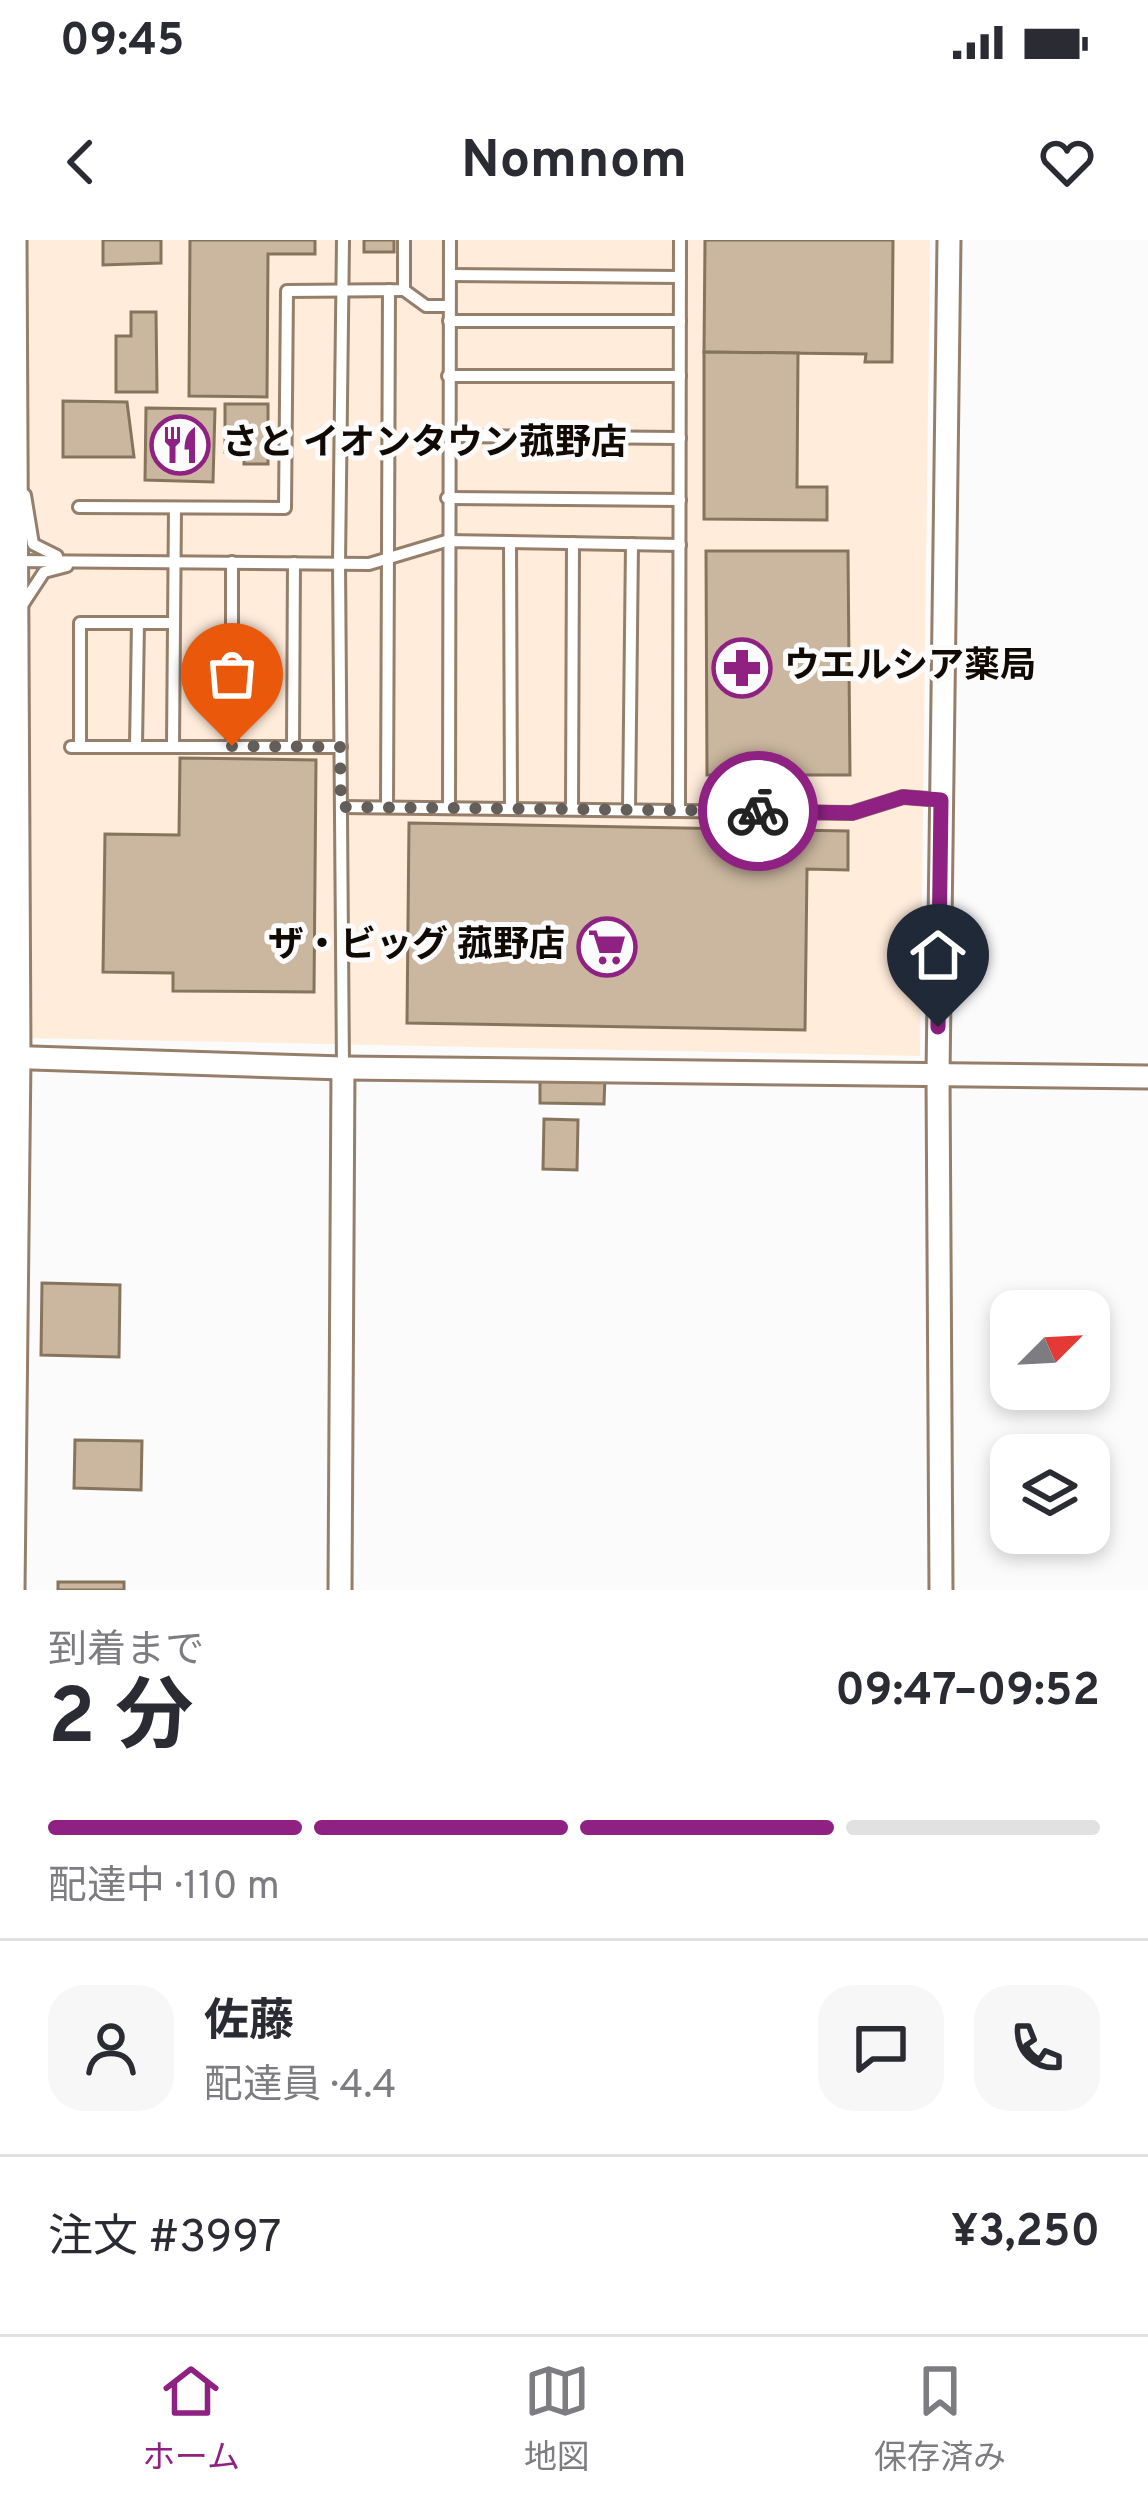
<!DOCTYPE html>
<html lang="ja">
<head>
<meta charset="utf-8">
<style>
  body { margin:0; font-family:Overpass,"Noto Sans JP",sans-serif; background:#f7f7f7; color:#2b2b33; height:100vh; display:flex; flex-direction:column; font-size:45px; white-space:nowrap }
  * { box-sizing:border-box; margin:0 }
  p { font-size:39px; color:#7c7c81 }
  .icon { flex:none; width:66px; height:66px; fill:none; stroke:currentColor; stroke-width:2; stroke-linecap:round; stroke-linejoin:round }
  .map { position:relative; height:1350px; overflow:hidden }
  .side { display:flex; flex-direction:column; background:#fff; flex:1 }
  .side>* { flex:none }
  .needle { width:78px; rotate:66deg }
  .controls { position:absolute; left:990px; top:1050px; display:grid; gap:24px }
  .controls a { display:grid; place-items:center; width:120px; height:120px; border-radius:24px; background:#fff; box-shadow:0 6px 18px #0003; font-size:60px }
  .pin { position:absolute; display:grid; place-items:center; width:102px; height:102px; color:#fff; margin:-123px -51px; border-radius:50% 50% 50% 0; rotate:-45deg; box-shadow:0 0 12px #0007 }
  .pin .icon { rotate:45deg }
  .courier { position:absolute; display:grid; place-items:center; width:120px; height:120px; margin:-60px; border:9px solid #8f2183; border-radius:50%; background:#fff; color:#222; box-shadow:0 3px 15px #0007 }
  .head em { font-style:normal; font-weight:700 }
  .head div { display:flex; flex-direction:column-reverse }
  .head { display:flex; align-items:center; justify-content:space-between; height:204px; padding:0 48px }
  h1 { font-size:78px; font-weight:700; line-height:90px }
  .bar { display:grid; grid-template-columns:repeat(4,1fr); gap:18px 12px; align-content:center; height:144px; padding:0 48px }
  .bar i { height:15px; border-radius:9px; background:#e1e1e2 }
  .bar .active { background:#8f2183 }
  .bar p { grid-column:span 4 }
  .line { display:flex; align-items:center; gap:30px; padding:0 48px; border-top:3px solid #e1e1e2 }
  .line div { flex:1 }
  .round { display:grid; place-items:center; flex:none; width:126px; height:126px; border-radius:36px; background:#f7f7f7 }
  .status { display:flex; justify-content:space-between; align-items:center; height:84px; padding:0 60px; background:#fff; direction:ltr }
  .status svg { height:33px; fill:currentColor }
  header { display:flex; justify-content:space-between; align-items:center; height:156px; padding:0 48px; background:#fff; font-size:54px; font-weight:700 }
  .tabs { display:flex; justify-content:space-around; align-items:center; height:168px; border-top:3px solid #e1e1e2; background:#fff; font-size:33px; color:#7c7c81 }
  .tabs a { display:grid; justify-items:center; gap:6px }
  .tabs .active { color:#8f2183 }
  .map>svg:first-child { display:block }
  .built { fill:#ffecdb }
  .building { fill:#cbb79f; stroke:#86745d; stroke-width:3 }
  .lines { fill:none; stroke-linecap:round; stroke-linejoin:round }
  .lane-casing { stroke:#957f6a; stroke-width:16 }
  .street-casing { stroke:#957f6a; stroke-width:27 }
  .highway-casing { stroke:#957f6a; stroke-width:45 }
  .lane { stroke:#fff; stroke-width:10 }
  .street { stroke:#fff; stroke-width:21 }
  .highway { stroke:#fff; stroke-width:39 }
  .done { stroke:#635e5a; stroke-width:12; stroke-dasharray:0 21.6 }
  .route { stroke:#8f2183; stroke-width:15 }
  .labels { text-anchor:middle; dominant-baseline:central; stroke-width:10; stroke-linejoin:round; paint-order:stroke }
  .poi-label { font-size:36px; font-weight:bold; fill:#110a04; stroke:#fbfbfb; text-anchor:start }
</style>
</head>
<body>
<div class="status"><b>09:45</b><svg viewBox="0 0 49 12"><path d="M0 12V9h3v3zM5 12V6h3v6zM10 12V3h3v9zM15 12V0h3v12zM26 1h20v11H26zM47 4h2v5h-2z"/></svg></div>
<header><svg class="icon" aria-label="back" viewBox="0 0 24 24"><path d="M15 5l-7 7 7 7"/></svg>Nomnom<svg class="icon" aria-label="heart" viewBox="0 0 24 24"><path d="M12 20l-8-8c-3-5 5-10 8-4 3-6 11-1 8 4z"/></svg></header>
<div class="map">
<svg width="1148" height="1350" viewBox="0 0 1148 1350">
  <rect width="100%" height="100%" fill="#fbfbfb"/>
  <!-- built -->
  <polygon class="built" points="22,0 930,0 920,816 27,798"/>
  <!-- building -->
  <g class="building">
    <polygon points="103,0 161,0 161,23 103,25"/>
    <polygon points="190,0 315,0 315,14 268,14 267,157 189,156"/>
    <rect x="364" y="0" width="30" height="12"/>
    <polygon points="705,0 893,0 892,122 865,122 866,114 704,112"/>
    <polygon points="131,72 156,72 157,152 116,152 116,96 131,96"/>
    <polygon points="704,112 798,113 797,247 827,247 827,280 704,279"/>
    <polygon points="63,161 127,162 134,217 63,217"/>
    <polygon points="225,164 268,164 268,224 244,224 244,212 225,212"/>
    <polygon points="146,168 215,169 213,242 145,240"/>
    <polygon points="706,311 848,311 850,535 707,535"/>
    <polygon points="180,518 316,520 314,752 173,751 173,733 103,732 105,594 179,595"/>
    <polygon points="409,583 848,591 848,630 807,629 805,790 407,783"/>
    <polygon points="540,835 605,836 604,864 540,863"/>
    <polygon points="544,879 578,880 577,930 543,929"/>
    <polygon points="42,1043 120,1045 119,1117 41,1115"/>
    <polygon points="75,1200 142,1201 141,1250 74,1248"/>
    <rect x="58" y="1342" width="66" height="8"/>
  </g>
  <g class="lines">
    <!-- lane casing -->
    <g class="lane-casing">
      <g id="lane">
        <polyline points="343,0 339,323 343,828"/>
        <polyline points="450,35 680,37"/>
        <polyline points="404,50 426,66 449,66"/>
        <polyline points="449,81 680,81"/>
        <polyline points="448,136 680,136"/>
        <polyline points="448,196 680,198"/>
        <polyline points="25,255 33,304 57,316"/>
        <polyline points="447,258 680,260"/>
        <polyline points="79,267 285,268 287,51 404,50 404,0"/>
        <polyline points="510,302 511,568"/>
        <polyline points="14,321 369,324 446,301 680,305"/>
        <polyline points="21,367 44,332 67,326"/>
        <polyline points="136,505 138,383"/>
        <polyline points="173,505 175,268"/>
        <polyline points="232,505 232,322"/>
        <polyline points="80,506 80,383 174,383"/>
        <polyline points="293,506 294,323"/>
        <polyline points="71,507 341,507"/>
        <polyline points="341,567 852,573 903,557 941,560"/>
        <polyline points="387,567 389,50"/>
        <polyline points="449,568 450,0"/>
        <polyline points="572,569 573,303"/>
        <polyline points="629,569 632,304"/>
        <polyline points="679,570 680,0"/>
      </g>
    </g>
    <!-- street casing -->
    <g class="street-casing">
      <g id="street">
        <polyline points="1,817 343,828 1148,837"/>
        <polyline points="340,1350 343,828"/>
        <polyline points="941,1350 938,835 949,0"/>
      </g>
    </g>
    <!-- highway casing -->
    <g class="highway-casing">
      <polyline id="highway" points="4,1350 10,817 6,0"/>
    </g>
    <!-- lane -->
    <use href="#lane" class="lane"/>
    <!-- street -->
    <use href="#street" class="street"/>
    <!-- highway -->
    <use href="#highway" class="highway"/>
  </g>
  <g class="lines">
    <!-- done -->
    <polyline class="done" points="232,506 340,507 341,567 758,571"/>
    <!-- route -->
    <polyline class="route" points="758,571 852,573 903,557 941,560 938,787"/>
  </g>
  <!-- icons -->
  <defs>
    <g id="restaurant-ring" transform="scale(3)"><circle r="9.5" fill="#fbfbfb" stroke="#8f2183" stroke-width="1.5"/><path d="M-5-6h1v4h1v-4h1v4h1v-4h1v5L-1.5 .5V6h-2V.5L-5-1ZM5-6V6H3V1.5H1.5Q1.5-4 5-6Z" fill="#8f2183"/></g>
    <g id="pharmacy-ring" transform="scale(3)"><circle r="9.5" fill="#fbfbfb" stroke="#8f2183" stroke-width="1.5"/><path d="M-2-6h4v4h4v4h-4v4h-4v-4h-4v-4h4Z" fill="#8f2183"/></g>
    <g id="supermarket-ring" transform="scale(3)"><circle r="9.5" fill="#fbfbfb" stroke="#8f2183" stroke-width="1.5"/><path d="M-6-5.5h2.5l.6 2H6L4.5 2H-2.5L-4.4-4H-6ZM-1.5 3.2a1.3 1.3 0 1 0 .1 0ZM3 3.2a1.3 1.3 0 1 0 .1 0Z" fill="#8f2183"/></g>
  </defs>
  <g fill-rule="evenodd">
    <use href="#restaurant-ring" x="180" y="205"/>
    <use href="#pharmacy-ring" x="742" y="428"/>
    <use href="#supermarket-ring" x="607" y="707"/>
  </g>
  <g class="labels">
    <!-- poi labels -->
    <g class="poi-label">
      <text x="222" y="205">さと イオンタウン菰野店</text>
      <text x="784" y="428">ウエルシア薬局</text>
      <text x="565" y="707" text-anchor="end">ザ・ビッグ 菰野店</text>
    </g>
  </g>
</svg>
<div class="controls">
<a><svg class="needle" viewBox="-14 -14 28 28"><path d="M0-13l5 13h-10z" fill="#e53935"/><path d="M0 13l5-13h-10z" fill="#7c7c81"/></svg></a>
<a><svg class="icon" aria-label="layers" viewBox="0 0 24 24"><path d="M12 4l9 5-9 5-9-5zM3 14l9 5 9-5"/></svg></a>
</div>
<div class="pin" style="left:232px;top:506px;background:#ea580c"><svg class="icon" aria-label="bag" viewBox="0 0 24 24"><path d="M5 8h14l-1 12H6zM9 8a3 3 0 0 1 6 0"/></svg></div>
<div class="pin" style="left:938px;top:787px;background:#1f2937"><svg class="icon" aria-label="home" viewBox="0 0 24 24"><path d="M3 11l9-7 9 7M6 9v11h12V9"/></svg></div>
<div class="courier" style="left:758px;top:571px"><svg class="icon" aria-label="bike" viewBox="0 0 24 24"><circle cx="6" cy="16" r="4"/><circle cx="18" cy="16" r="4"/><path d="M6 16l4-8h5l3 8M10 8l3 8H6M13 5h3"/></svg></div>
</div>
<section class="side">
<div class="head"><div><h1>2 分</h1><p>到着まで</p></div><em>09:47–09:52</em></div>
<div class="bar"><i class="active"></i><i class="active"></i><i class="active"></i><i></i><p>配達中 · 110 m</p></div>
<div class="line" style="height:216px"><a class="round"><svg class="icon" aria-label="person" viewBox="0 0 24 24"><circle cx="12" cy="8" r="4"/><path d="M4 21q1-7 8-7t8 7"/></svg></a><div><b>佐藤</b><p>配達員 · 4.4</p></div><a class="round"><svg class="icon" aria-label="chat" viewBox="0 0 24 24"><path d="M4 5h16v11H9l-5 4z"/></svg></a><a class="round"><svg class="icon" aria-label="phone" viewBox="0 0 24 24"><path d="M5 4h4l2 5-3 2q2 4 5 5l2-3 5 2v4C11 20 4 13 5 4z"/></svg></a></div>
<div class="line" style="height:156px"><div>注文 #3997</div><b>¥3,250</b></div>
</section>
<nav class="tabs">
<a class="active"><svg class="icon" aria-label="home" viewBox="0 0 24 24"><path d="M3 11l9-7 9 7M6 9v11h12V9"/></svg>ホーム</a>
<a><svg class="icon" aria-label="map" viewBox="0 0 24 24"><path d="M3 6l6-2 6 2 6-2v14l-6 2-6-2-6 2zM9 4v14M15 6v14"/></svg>地図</a>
<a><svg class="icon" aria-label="saved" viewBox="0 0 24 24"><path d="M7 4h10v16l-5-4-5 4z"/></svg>保存済み</a>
</nav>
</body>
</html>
